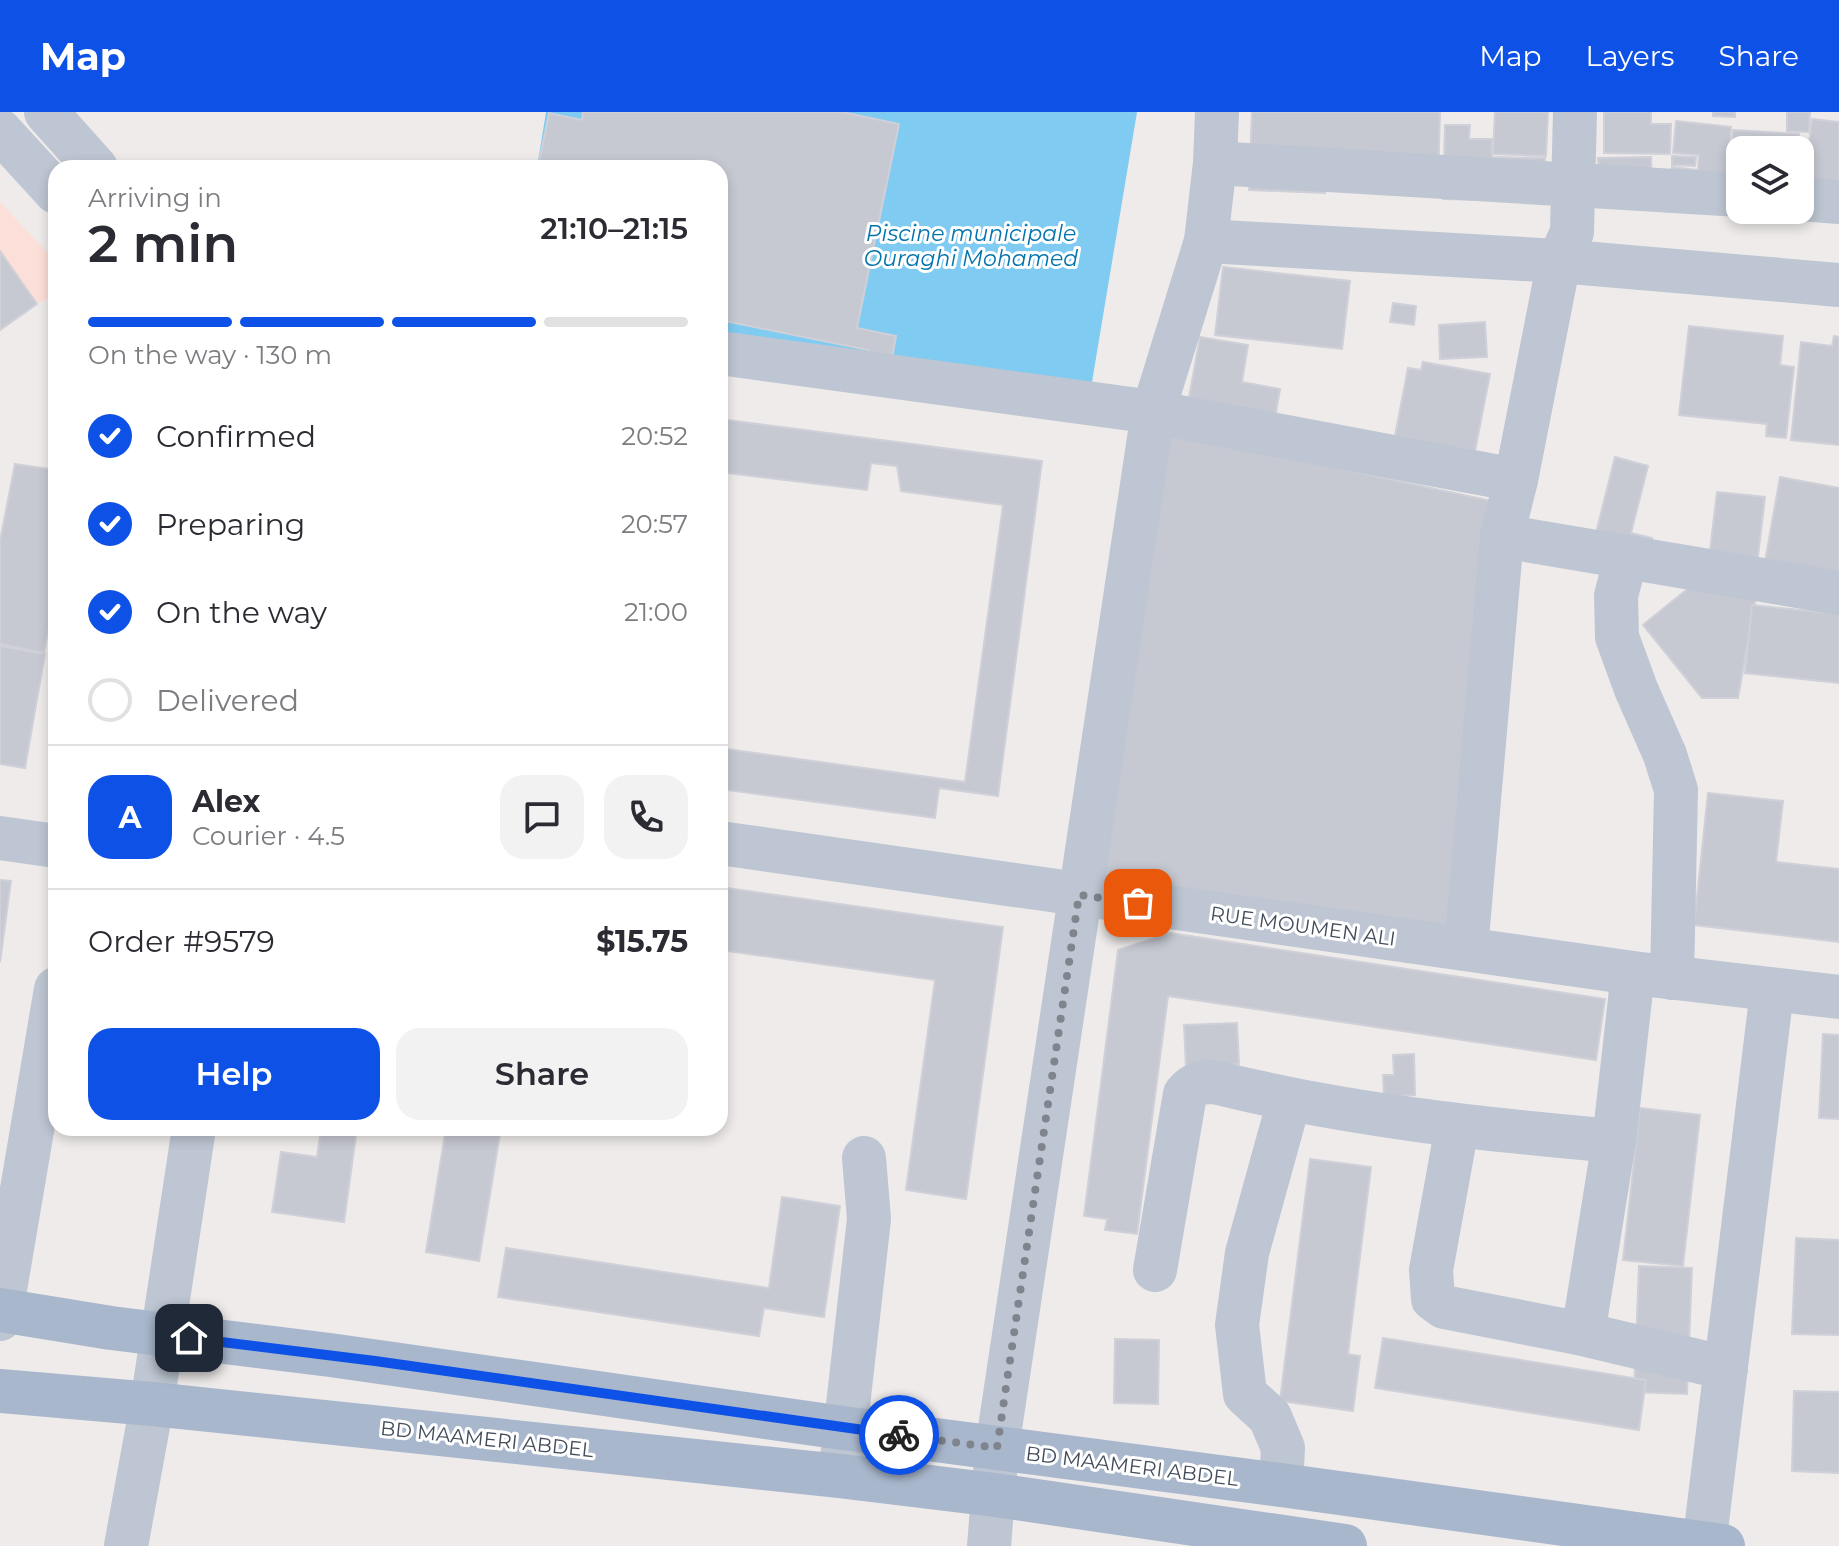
<!DOCTYPE html>
<html lang="en">
<head>
<meta charset="utf-8">
<style>
  body { margin:0; font-family:Montserrat,sans-serif; background:#f2f2f3; color:#2b2b33; height:100vh; display:flex; flex-direction:column; font-size:30px; white-space:nowrap }
  * { box-sizing:border-box; margin:0 }
  p { font-size:26px; color:#7c7c81 }
  .icon { flex:none; width:44px; height:44px; fill:none; stroke:currentColor; stroke-width:2; stroke-linecap:round; stroke-linejoin:round }
  .map { position:relative; flex:1; overflow:hidden }
  .drawer { position:absolute; left:48px; top:48px; width:680px; height:976px; display:flex; flex-direction:column; background:#fff; border-radius:24px; box-shadow:0 4px 12px #0003 }
  .drawer>* { flex:none }
  .controls { position:absolute; left:1726px; top:24px; display:grid; gap:16px }
  .controls a { display:grid; place-items:center; width:88px; height:88px; border-radius:16px; background:#fff; box-shadow:0 4px 12px #0003; font-size:40px }
  .pin { position:absolute; display:grid; place-items:center; width:68px; height:68px; color:#fff; margin:-34px; border-radius:16px; box-shadow:0 4px 12px #0006 }
  .courier { position:absolute; display:grid; place-items:center; width:80px; height:80px; margin:-40px; border:6px solid #0e51e6; border-radius:50%; background:#fff; color:#222; box-shadow:0 2px 10px #0007 }
  .head em { font-style:normal; font-weight:600 }
  .head div { display:flex; flex-direction:column-reverse }
  .head { display:flex; align-items:center; justify-content:space-between; height:136px; padding:0 40px }
  h1 { font-size:52px; font-weight:600; line-height:60px }
  .bar { display:grid; grid-template-columns:repeat(4,1fr); gap:12px 8px; align-content:center; height:96px; padding:0 40px }
  .bar i { height:10px; border-radius:6px; background:#e1e1e2 }
  .bar .selected { background:#0e51e6 }
  .bar p { grid-column:span 4 }
  .line { display:flex; align-items:center; gap:20px; padding:0 40px; border-top:2px solid #e1e1e2 }
  .line div { flex:1 }
  .round { display:grid; place-items:center; flex:none; width:84px; height:84px; border-radius:24px; background:#f2f2f3 }
  ol { padding:0 40px; list-style:none }
  li { display:flex; align-items:center; gap:24px; height:88px }
  li p { margin-inline-start:auto }
  li .icon { padding:8px; border-radius:50%; background:#0e51e6; color:#fff; stroke-width:4 }
  li:last-child { color:#7c7c81 }
  li i { width:44px; height:44px; border:4px solid #e1e1e2; border-radius:50% }
  .action { display:flex; gap:16px; margin-top:auto; padding:16px 40px }
  .action a { flex:1; height:92px; border-radius:24px; background:#0e51e6; color:#fff; font-size:32px; font-weight:600; line-height:92px; text-align:center }
  .action a+a { background:#f2f2f3; color:#2b2b33 }
  header { display:flex; align-items:center; gap:48px; box-sizing:border-box; height:112px; padding:0 40px; background:#0e51e6; color:#fff }
  header strong { font-size:38px }
  nav { display:flex; gap:44px; margin-inline-start:auto; font-size:28px }
  .map>svg:first-child { display:block }
  .medical { fill:#fcdfd8 }
  .water { fill:#7fcbf1 }
  .building { fill:#c7c9d2; stroke:#cfd0d8; stroke-width:2 }
  .lines { fill:none; stroke-linecap:round; stroke-linejoin:round }
  .minor { stroke:#bdc6d2; stroke-width:44 }
  .major { stroke:#a9b7cd; stroke-width:44 }
  .done { stroke:#7f848d; stroke-width:8; stroke-dasharray:0 14.4 }
  .route { stroke:#0e51e6; stroke-width:10 }
  .labels { text-anchor:middle; dominant-baseline:central; stroke-width:6; stroke-linejoin:round; paint-order:stroke }
  .street-label { font-size:20px; fill:#434c5a; stroke:#fff }
  .water-label { font-size:22px; font-style:italic; fill:#0374ac; stroke:#fff }
</style>
</head>
<body>
<header>
<strong>Map</strong>
<nav><a>Map</a><a>Layers</a><a>Share</a></nav>
</header>
<div class="map">
<svg width="1839" height="1434" viewBox="0 0 1839 1434">
  <rect width="100%" height="100%" fill="#efebeb"/>
  <!-- medical -->
  <polygon class="medical" points="0,90 56,150 56,183 0,208"/>
  <!-- water -->
  <polygon class="water" points="546,0 1137,0 1089,288 720,228 720,56 537,56"/>
  <!-- building -->
  <g class="building">
    <polygon points="583,0 842,0 899,12 857,216 896,224 891,252 866,247 868,238 720,208 720,56 538,56 549,1 582,8"/>
    <polygon points="1252,0 1440,0 1438,72 1325,69 1325,81 1249,78"/>
    <polygon points="1495,0 1548,0 1546,44 1493,42"/>
    <polygon points="1604,0 1651,0 1651,12 1671,12 1670,42 1604,41"/>
    <polygon points="1713,0 1735,0 1735,5 1713,4"/>
    <polygon points="1787,0 1810,0 1809,20 1787,19"/>
    <polygon points="1812,7 1839,10 1839,105 1800,98 1803,32 1809,32"/>
    <polygon points="1676,9 1731,15 1725,78 1670,72 1672,55 1698,58 1699,43 1673,41"/>
    <polygon points="1445,13 1470,13 1469,27 1492,27 1492,45 1545,46 1544,89 1443,87"/>
    <polygon points="1733,18 1799,22 1798,38 1740,38 1740,98 1795,98 1794,106 1729,102"/>
    <polygon points="1672,44 1696,45 1695,54 1672,53"/>
    <polygon points="1651,45 1652,74 1599,75 1598,46"/>
    <polygon points="0,139 37,192 0,218"/>
    <polygon points="1223,155 1350,169 1342,237 1215,223"/>
    <polygon points="1393,191 1416,194 1414,213 1390,210"/>
    <polygon points="1485,210 1487,245 1440,247 1439,213"/>
    <polygon points="1689,214 1783,224 1780,253 1794,255 1786,326 1766,324 1767,312 1679,303"/>
    <polygon points="1834,224 1839,225 1839,333 1791,328 1801,230 1832,234"/>
    <polygon points="1200,225 1248,233 1242,270 1280,277 1275,306 1188,291"/>
    <polygon points="1423,250 1490,262 1475,339 1395,324 1408,256 1421,258"/>
    <polygon points="720,307 1042,349 998,684 939,676 935,706 720,677 726,637 965,670 1003,393 901,379 897,354 871,351 867,378 720,360"/>
    <polygon points="1168,320 1492,389 1448,817 1103,768"/>
    <polygon points="1615,345 1648,354 1631,421 1652,426 1647,447 1593,433"/>
    <polygon points="15,352 56,358 56,473 44,541 0,532 0,429"/>
    <polygon points="1780,365 1839,376 1839,467 1761,472"/>
    <polygon points="1717,380 1765,385 1756,461 1708,455"/>
    <polygon points="1691,474 1756,484 1738,586 1702,586 1643,513"/>
    <polygon points="1752,493 1839,502 1839,571 1745,561"/>
    <polygon points="0,534 45,542 25,656 0,652"/>
    <polygon points="1708,681 1783,689 1776,750 1839,757 1839,830 1694,813"/>
    <polygon points="0,768 11,769 0,850"/>
    <polygon points="720,775 1003,815 966,1087 906,1078 935,868 720,838"/>
    <polygon points="1170,821 1605,887 1596,948 1168,884 1137,1122 1105,1118 1107,1107 1084,1104 1118,838"/>
    <polygon points="1237,911 1239,952 1186,955 1184,913"/>
    <polygon points="1823,922 1839,923 1839,1007 1819,1006"/>
    <polygon points="1414,942 1415,983 1384,985 1383,963 1394,963 1393,943"/>
    <polygon points="1640,996 1700,1003 1683,1154 1623,1148"/>
    <polygon points="321,1016 357,1016 344,1110 272,1100 281,1040 317,1045"/>
    <polygon points="446,1016 501,1016 479,1149 426,1140"/>
    <polygon points="1310,1047 1371,1055 1348,1242 1360,1244 1353,1299 1280,1289"/>
    <polygon points="782,1085 840,1094 824,1205 764,1196 759,1224 498,1185 506,1136 769,1176"/>
    <polygon points="1796,1126 1839,1128 1839,1223 1792,1222"/>
    <polygon points="1639,1154 1692,1156 1687,1282 1634,1280"/>
    <polygon points="1383,1226 1646,1268 1639,1318 1375,1276"/>
    <polygon points="1115,1227 1159,1228 1158,1292 1114,1291"/>
    <polygon points="1794,1279 1839,1280 1839,1361 1792,1359"/>
  </g>
  <g class="lines">
    <!-- minor -->
    <g class="minor">
      <polyline points="46,0 96,56"/>
      <polyline points="0,19 56,80"/>
      <polyline points="1215,51 1740,83"/>
      <polyline points="1800,87 1839,90"/>
      <polyline points="1206,129 1559,149 1839,173"/>
      <polyline points="720,241 1153,300 1516,368"/>
      <polyline points="1502,424 1839,481"/>
      <polyline points="1626,445 1616,484 1617,525 1636,577 1665,643 1676,678 1672,866"/>
      <polyline points="0,726 56,734"/>
      <polyline points="720,731 1633,861 1839,885"/>
      <polyline points="1466,837 1502,424 1516,368 1559,149 1572,120 1575,0"/>
      <polyline points="1457,1015 1431,1158 1433,1187 1444,1195 1583,1222 1726,1256"/>
      <path d="M1155,1158L1185,982C1194,971 1201,970 1214,970C1346,1003 1479,1017 1614,1029"/>
      <polyline points="0,1207 56,877"/>
      <polyline points="1583,1222 1614,1029 1633,861"/>
      <polyline points="840,1364 869,1107 864,1046"/>
      <polyline points="1281,1373 1283,1336 1270,1305 1245,1282 1237,1213 1247,1141 1289,989"/>
      <polyline points="126,1434 152,1292 194,1016"/>
      <polyline points="989,1434 997,1336 1153,300 1206,129 1215,51 1217,0"/>
      <polyline points="1704,1434 1772,879"/>
    </g>
    <!-- major -->
    <g class="major">
      <polyline points="0,1198 111,1216 330,1243 843,1316 1281,1373 1723,1434"/>
      <polyline points="0,1279 152,1292 840,1364 995,1383 1345,1434"/>
    </g>
  </g>
  <g class="lines">
    <!-- done -->
    <polyline class="done" points="899,1323 997,1336 1079,783 1138,791"/>
    <!-- route -->
    <polyline class="route" points="189,1226 375,1249 899,1323"/>
  </g>
  <g class="labels">
    <!-- street labels -->
    <g class="street-label">
      <text transform="translate(1303 814) rotate(8)">RUE MOUMEN ALI</text>
      <text transform="translate(487 1327) rotate(6)">BD MAAMERI ABDEL</text>
      <text transform="translate(1132 1354) rotate(7)">BD MAAMERI ABDEL</text>
    </g>
    <!-- water labels -->
    <g class="water-label">
      <text x="971" y="121">Piscine municipale<tspan x="971" dy="25">Ouraghi Mohamed</tspan></text>
    </g>
  </g>
</svg>
<div class="controls">
<a><svg class="icon" aria-label="layers" viewBox="0 0 24 24"><path d="M12 4l9 5-9 5-9-5zM3 14l9 5 9-5"/></svg></a>
</div>
<div class="pin" style="left:1138px;top:791px;background:#ea580c"><svg class="icon" aria-label="bag" viewBox="0 0 24 24"><path d="M5 8h14l-1 12H6zM9 8a3 3 0 0 1 6 0"/></svg></div>
<div class="pin" style="left:189px;top:1226px;background:#1f2937"><svg class="icon" aria-label="home" viewBox="0 0 24 24"><path d="M3 11l9-7 9 7M6 9v11h12V9"/></svg></div>
<div class="courier" style="left:899px;top:1323px"><svg class="icon" aria-label="bike" viewBox="0 0 24 24"><circle cx="6" cy="16" r="4"/><circle cx="18" cy="16" r="4"/><path d="M6 16l4-8h5l3 8M10 8l3 8H6M13 5h3"/></svg></div>
<section class="drawer">
<div class="head"><div><h1>2 min</h1><p>Arriving in</p></div><em>21:10–21:15</em></div>
<div class="bar"><i class="selected"></i><i class="selected"></i><i class="selected"></i><i></i><p>On the way · 130 m</p></div>
<ol>
<li><svg class="icon" aria-label="check" viewBox="0 0 24 24"><path d="M5 12l5 5 9-10"/></svg>Confirmed<p>20:52</p></li>
<li><svg class="icon" aria-label="check" viewBox="0 0 24 24"><path d="M5 12l5 5 9-10"/></svg>Preparing<p>20:57</p></li>
<li><svg class="icon" aria-label="check" viewBox="0 0 24 24"><path d="M5 12l5 5 9-10"/></svg>On the way<p>21:00</p></li>
<li><i></i>Delivered</li>
</ol>
<div class="line" style="height:144px"><b class="round" style="background:#0e51e6;color:#fff">A</b><div><b>Alex</b><p>Courier · 4.5</p></div><a class="round"><svg class="icon" aria-label="chat" viewBox="0 0 24 24"><path d="M4 5h16v11H9l-5 4z"/></svg></a><a class="round"><svg class="icon" aria-label="phone" viewBox="0 0 24 24"><path d="M5 4h4l2 5-3 2q2 4 5 5l2-3 5 2v4C11 20 4 13 5 4z"/></svg></a></div>
<div class="line" style="height:104px"><div>Order #9579</div><b>$15.75</b></div>
<div class="action"><a>Help</a><a>Share</a></div>
</section>
</div>
</body>
</html>
